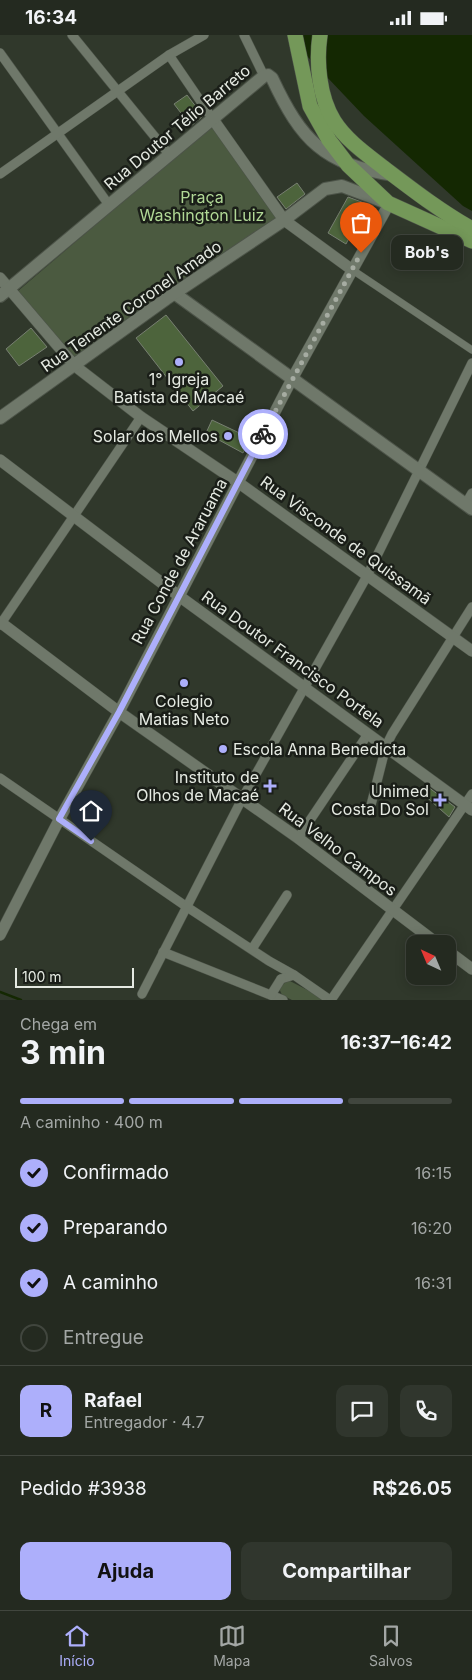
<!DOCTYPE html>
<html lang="pt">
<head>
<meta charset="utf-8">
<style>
  body { margin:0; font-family:Inter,sans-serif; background:#30362d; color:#f1f3f6; height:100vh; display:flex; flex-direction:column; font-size:19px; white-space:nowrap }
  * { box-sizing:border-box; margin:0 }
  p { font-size:16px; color:#a3a7a5 }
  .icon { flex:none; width:28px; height:28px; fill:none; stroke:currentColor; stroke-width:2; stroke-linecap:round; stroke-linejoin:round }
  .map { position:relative; height:965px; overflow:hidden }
  .panel { display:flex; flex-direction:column; background:#242a20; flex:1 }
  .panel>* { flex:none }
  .needle { width:32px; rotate:316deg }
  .fabs { position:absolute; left:406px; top:900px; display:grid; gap:10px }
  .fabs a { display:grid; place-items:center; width:50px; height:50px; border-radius:10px; background:#242a20; box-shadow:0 2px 12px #0003,0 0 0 1px #41463e; font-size:25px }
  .scale { position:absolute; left:15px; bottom:12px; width:119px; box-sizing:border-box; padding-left:5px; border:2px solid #e5eae2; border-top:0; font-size:14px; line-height:18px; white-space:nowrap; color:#e5eae2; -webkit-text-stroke:4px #1a1e18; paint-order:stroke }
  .pin { position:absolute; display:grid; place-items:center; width:42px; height:42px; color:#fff; margin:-51px -21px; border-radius:50% 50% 50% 0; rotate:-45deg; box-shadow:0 0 5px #0007 }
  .pin .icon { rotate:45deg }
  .courier { position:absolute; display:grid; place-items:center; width:50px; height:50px; margin:-25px; border:4px solid #adaffb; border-radius:50%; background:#fff; color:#222; box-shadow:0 1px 6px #0007 }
  .bubble { position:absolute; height:35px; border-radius:10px; background:#242a20; box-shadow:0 2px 12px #0003,0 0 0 1px #41463e; font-size:16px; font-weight:700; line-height:35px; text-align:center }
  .head em { font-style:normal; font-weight:700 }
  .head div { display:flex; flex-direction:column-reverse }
  .head { display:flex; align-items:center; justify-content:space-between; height:85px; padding:0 20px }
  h1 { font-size:32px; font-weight:700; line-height:38px }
  .bar { display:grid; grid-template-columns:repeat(4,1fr); gap:8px 5px; align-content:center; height:60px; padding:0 20px }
  .bar i { height:6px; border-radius:4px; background:#41463e }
  .bar .selected { background:#adaffb }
  .bar p { grid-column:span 4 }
  .line { display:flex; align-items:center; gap:12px; padding:0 20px; border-top:1px solid #41463e }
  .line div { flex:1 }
  .round { display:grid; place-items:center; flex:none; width:52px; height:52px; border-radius:10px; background:#30362d }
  ol { padding:0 20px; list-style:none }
  li { display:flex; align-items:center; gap:15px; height:55px }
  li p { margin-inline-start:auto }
  li .icon { padding:5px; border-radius:50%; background:#adaffb; color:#111; stroke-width:4 }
  li:last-child { color:#a3a7a5 }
  li i { width:28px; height:28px; border:2px solid #41463e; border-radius:50% }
  .cta { display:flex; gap:10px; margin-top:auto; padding:10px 20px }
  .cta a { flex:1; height:58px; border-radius:10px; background:#adaffb; color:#111; font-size:20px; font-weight:700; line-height:58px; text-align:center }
  .cta a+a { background:#30362d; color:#f1f3f6 }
  .status { display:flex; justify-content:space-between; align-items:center; height:35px; padding:0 25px; background:#242a20; direction:ltr }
  .status svg { height:14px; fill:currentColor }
  .menu { display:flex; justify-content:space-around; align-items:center; height:70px; border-top:1px solid #41463e; background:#242a20; font-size:14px; color:#a3a7a5 }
  .menu a { display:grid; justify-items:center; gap:2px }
  .menu .selected { color:#adaffb }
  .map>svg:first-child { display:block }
  .green { fill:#4b5a40 }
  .water { fill:#142802 }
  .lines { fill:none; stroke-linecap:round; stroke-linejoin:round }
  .stream { stroke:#142802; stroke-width:2.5 }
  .building { fill:#4d643c; stroke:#777f71 }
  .pedestrian-casing { stroke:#4d5449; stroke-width:8 }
  .minor-casing { stroke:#4d5449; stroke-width:10 }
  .tertiary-casing { stroke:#4d5449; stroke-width:12 }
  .secondary-casing { stroke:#4d5449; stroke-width:14 }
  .trunk-casing { stroke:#4d5449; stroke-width:16 }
  .pedestrian { stroke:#6f786a; stroke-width:7 }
  .minor { stroke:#6f786a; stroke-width:9 }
  .tertiary { stroke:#6f786a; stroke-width:11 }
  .secondary { stroke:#6f786a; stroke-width:12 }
  .trunk { stroke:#749859; stroke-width:15 }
  .done { stroke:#a6aca2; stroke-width:5; stroke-dasharray:0 9 }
  .route { stroke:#adaffb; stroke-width:6 }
  .poi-dot { fill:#adaffb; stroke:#1a1e18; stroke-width:2 }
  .labels { text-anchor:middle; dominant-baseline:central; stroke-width:5; stroke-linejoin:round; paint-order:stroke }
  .street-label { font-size:16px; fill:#e5eae2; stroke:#1a1e18 }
  .park-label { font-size:16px; fill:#b1d896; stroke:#1a1e18 }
  .poi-label { font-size:16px; fill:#e5eae2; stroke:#1a1e18; text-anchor:end }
</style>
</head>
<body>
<div class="status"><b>16:34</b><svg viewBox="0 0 49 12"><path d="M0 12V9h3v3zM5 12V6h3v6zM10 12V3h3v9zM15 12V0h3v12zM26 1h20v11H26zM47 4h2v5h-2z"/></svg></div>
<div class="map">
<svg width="472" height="965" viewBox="0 0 472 965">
  <rect width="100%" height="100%" fill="#30382b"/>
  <!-- green -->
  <g class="green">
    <polygon points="211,91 282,184 76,324 18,256"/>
    <polygon points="288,945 321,962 322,965 292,965 282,960 279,953"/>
  </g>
  <!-- water -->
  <polygon class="water" points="287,0 472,0 472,176 463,171 364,81"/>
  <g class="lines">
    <!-- stream -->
    <polyline class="stream" points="0,957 21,965"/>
  </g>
  <!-- building -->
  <g class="building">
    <polygon points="187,60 203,81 191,91 174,69"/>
    <polygon points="297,148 305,159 286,174 277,162"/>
    <polygon points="348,162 367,169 346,209 328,198"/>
    <polygon points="166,280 223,351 193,376 136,303"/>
    <polygon points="31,293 47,312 19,331 6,314"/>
    <polygon points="212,385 250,403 243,418 206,398"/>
    <polygon points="428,752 455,772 449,782 423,759"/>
  </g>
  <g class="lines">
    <!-- pedestrian casing -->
    <g class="pedestrian-casing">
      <polyline id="pedestrian" points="351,234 472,315"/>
    </g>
    <!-- minor casing -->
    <g class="minor-casing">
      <g id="minor">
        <polyline points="72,0 168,118"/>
        <polyline points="244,0 264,41"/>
        <polyline points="0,18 109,170"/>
        <polyline points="169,20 212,83"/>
        <polyline points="0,139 169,20 204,0"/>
        <polyline points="465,470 472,458"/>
        <polyline points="0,590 141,382"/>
        <polyline points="0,743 187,872 269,926 294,940"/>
        <polyline points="370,774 386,711 392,699 472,572"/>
        <polyline points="298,803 368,699"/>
        <polyline points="252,914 287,860"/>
        <polyline points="163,917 283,965"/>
        <polyline points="281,944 294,940 330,965"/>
        <polyline points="142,959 242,764 367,541 472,328"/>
        <polyline points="271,960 281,944"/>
        <polyline points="331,965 472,759"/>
      </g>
    </g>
    <!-- tertiary casing -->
    <g class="tertiary-casing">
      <g id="tertiary">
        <polyline points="212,83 284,185 351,234"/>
        <polyline points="0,243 75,331 141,382 239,448 472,616"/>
        <polyline points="0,425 179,561 472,775"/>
        <polyline points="0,587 119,677 298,803 438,909"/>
        <polyline points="0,900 59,785 119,677 292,344 389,169"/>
        <polyline points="448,916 472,934"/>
      </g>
    </g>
    <!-- secondary casing -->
    <g class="secondary-casing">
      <g id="secondary">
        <polyline points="174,258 472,474"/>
        <path d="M0,261L264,41L268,40L272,43C301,105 324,130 394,140"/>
        <polyline points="0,383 166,264 284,185 325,154 342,151 384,167"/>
      </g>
    </g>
    <!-- trunk casing -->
    <g class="trunk-casing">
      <g id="trunk">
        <polyline points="295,0 310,71 329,105 348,130 388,168 472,206"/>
        <path d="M320,0C316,27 319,62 334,86C346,105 366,119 384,133C413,155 440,176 472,194"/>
      </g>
    </g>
    <!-- pedestrian -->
    <use href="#pedestrian" class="pedestrian"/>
    <!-- minor -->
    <use href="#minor" class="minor"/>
    <!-- tertiary -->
    <use href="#tertiary" class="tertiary"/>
    <!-- secondary -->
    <use href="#secondary" class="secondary"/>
    <!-- trunk -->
    <use href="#trunk" class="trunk"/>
  </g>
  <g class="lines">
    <!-- done -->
    <polyline class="done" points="263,399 361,218"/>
    <!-- route -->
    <polyline class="route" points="91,806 59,784 119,677 263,399"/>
  </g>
  <!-- markers -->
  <g class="poi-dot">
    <circle cx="179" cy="327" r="5"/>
    <circle cx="228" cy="401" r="5"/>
    <circle cx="184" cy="648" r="5"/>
    <circle cx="223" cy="714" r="5"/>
    <path d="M267.5 743.5h5v5h5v5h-5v5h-5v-5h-5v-5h5z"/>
    <path d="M437.5 757.5h5v5h5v5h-5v5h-5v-5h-5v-5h5z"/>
  </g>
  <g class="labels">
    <!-- street labels -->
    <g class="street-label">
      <text transform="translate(177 92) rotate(-40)">Rua Doutor Télio Barreto</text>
      <text transform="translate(131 271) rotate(-35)">Rua Tenente Coronel Amado</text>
      <text transform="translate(346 505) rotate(36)">Rua Visconde de Quissamã</text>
      <text transform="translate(179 526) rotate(-62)">Rua Conde de Araruama</text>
      <text transform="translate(293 624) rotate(36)">Rua Doutor Francisco Portela</text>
      <text transform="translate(338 814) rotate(37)">Rua Velho Campos</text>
    </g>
    <!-- park labels -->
    <g class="park-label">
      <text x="202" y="162">Praça<tspan x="202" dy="18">Washington Luiz</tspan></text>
    </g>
    <!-- poi labels -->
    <g class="poi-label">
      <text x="179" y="344" text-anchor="middle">1° Igreja<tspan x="179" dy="18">Batista de Macaé</tspan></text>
      <text x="218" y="401">Solar dos Mellos</text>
      <text x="184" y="666" text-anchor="middle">Colegio<tspan x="184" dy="18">Matias Neto</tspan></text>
      <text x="233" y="714" text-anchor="start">Escola Anna Benedicta</text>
      <text x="259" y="742">Instituto de<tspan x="259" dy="18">Olhos de Macaé</tspan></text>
      <text x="429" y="756">Unimed<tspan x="429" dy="18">Costa Do Sol</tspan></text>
    </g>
  </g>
</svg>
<div class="fabs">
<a><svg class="needle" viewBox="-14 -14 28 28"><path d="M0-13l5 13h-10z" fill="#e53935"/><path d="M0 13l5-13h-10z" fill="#a3a7a5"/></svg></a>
</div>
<div class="scale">100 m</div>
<div class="pin" style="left:361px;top:218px;background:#ea580c"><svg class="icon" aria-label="bag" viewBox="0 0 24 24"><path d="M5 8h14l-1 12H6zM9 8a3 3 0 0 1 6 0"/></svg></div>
<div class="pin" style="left:91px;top:806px;background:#1f2937"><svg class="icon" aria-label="home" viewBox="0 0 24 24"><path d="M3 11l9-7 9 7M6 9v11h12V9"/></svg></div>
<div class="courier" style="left:263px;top:399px"><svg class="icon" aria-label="bike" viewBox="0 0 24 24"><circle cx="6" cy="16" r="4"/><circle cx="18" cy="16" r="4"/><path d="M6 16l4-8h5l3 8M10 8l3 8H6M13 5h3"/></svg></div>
<div class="bubble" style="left:391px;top:200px;width:72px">Bob's</div>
</div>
<section class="panel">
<div class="head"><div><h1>3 min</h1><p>Chega em</p></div><em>16:37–16:42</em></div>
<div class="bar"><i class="selected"></i><i class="selected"></i><i class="selected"></i><i></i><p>A caminho · 400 m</p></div>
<ol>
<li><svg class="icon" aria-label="check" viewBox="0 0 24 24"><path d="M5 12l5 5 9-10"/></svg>Confirmado<p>16:15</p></li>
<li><svg class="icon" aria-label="check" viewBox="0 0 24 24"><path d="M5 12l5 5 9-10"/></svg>Preparando<p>16:20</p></li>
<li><svg class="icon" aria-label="check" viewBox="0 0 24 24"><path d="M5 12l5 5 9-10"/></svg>A caminho<p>16:31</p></li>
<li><i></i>Entregue</li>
</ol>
<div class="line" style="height:90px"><b class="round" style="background:#adaffb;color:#111">R</b><div><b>Rafael</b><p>Entregador · 4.7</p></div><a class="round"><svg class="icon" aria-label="chat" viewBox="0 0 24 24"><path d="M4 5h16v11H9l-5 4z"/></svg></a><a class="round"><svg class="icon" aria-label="phone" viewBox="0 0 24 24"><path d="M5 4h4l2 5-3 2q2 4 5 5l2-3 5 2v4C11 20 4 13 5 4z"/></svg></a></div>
<div class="line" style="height:65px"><div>Pedido #3938</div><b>R$26.05</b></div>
<div class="cta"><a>Ajuda</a><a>Compartilhar</a></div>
</section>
<nav class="menu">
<a class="selected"><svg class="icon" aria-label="home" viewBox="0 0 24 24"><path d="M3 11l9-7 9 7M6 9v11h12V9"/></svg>Início</a>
<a><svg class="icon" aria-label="map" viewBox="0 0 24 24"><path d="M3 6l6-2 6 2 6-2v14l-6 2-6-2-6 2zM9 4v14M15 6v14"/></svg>Mapa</a>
<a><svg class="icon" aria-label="saved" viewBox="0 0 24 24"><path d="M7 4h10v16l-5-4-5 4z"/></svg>Salvos</a>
</nav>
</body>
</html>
